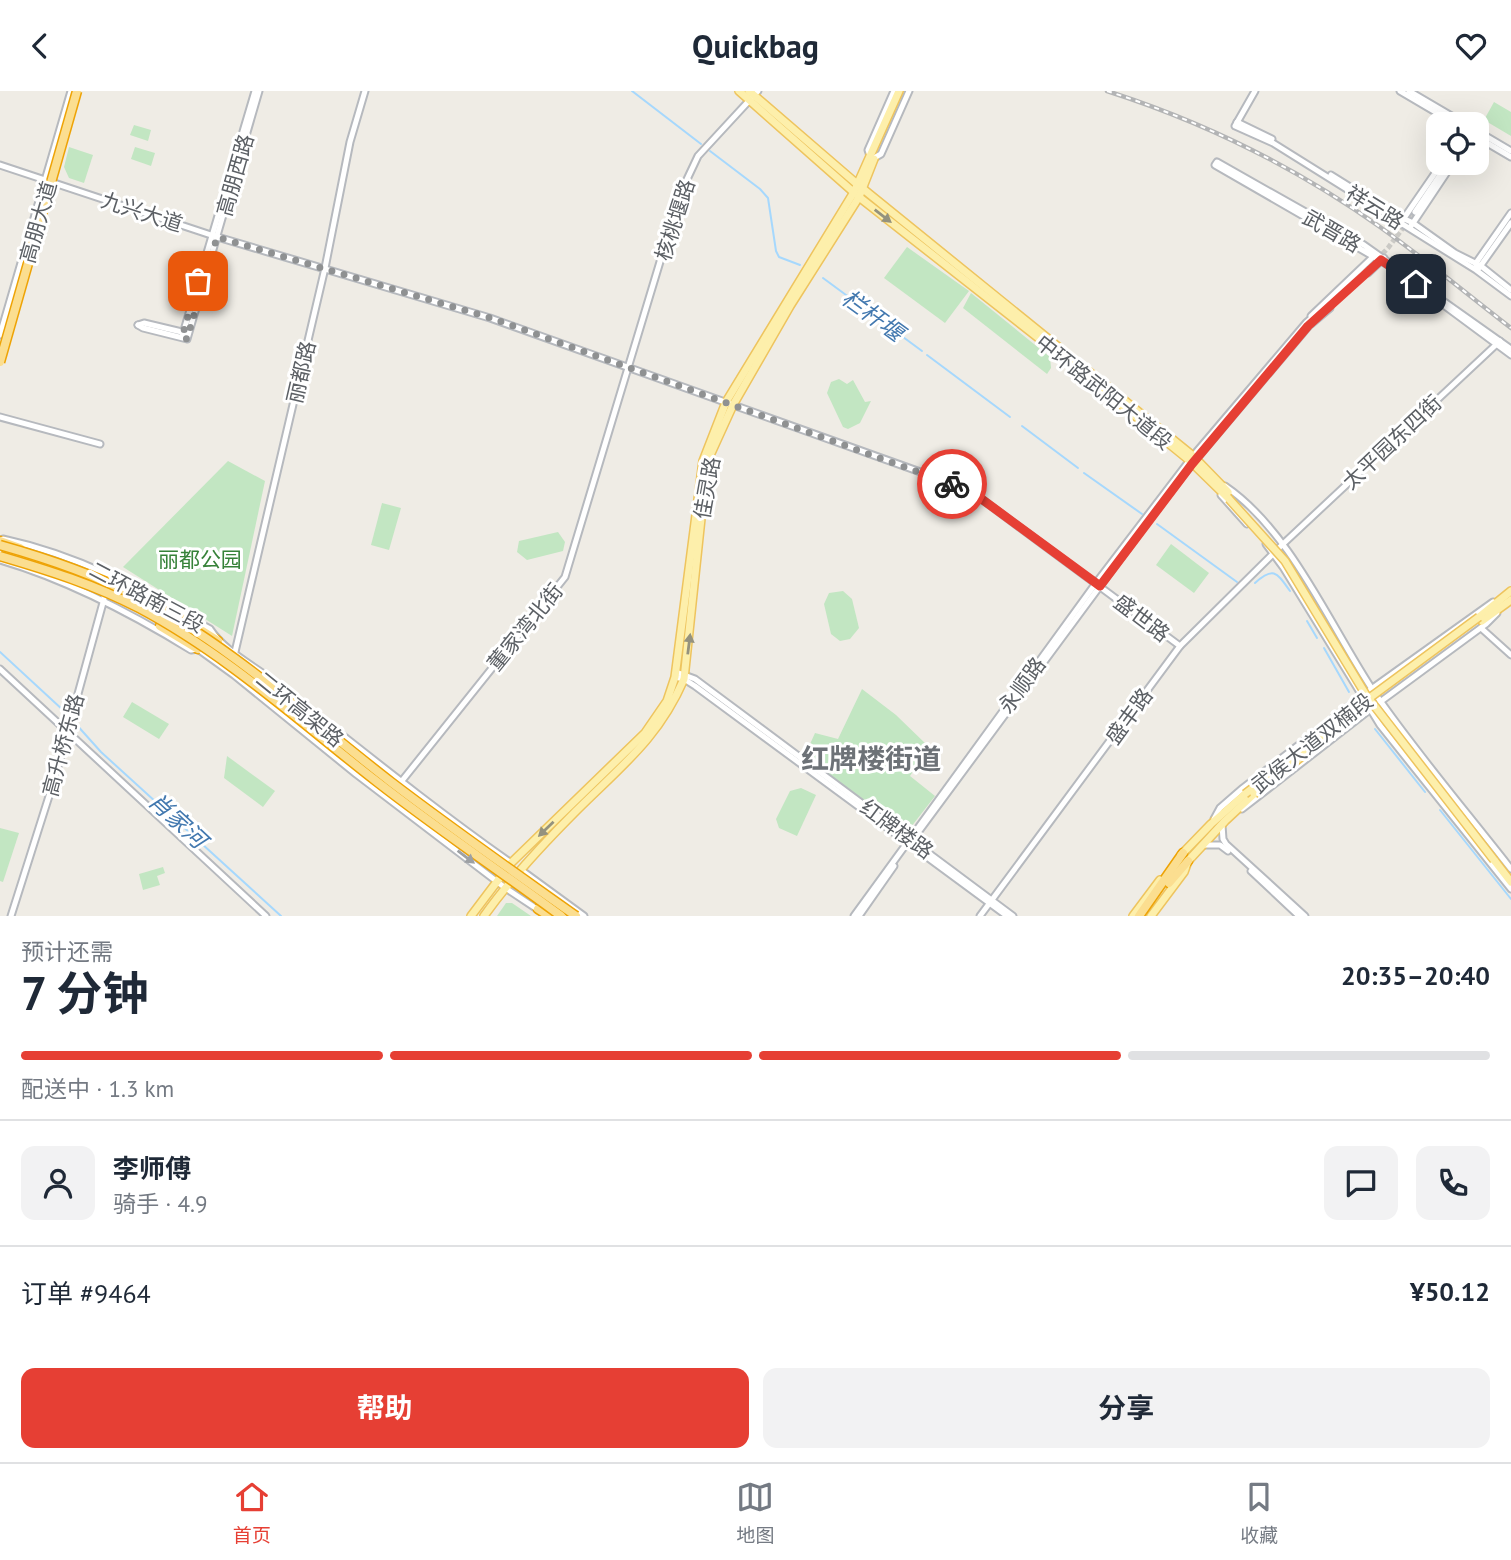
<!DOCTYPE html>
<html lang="zh">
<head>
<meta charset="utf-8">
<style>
  body { margin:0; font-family:"PT Sans","Noto Sans SC",sans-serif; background:#f2f2f3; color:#1f2937; height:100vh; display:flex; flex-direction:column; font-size:26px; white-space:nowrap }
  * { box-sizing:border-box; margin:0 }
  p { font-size:23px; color:#747a83 }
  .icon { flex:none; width:38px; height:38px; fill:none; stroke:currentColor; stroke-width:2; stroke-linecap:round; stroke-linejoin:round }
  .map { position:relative; height:825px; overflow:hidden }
  .sheet { display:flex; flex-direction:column; background:#fff; flex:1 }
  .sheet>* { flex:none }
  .fabs { position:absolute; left:1426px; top:21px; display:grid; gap:14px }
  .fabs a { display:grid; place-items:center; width:63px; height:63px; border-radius:14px; background:#fff; box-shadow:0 7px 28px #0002; font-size:35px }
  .pin { position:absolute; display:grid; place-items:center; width:60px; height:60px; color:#fff; margin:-30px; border-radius:14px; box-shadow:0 4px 10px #0006 }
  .courier { position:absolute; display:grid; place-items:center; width:70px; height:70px; margin:-35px; border:5px solid #e63f34; border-radius:50%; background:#fff; color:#222; box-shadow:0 2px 9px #0007 }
  .summary em { font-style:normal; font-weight:700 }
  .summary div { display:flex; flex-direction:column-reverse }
  .summary { display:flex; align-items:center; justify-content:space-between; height:119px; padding:0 21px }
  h1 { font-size:46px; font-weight:700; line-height:52px }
  .bar { display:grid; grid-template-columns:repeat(4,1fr); gap:10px 7px; align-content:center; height:84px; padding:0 21px }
  .bar i { height:9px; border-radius:5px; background:#e0e1e3 }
  .bar .selected { background:#e63f34 }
  .bar p { grid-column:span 4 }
  .line { display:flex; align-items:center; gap:18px; padding:0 21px; border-top:2px solid #e0e1e3 }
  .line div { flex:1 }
  .round { display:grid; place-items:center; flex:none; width:74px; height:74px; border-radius:14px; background:#f2f2f3 }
  .primary-button { display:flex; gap:14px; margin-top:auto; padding:14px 21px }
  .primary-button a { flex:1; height:80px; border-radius:14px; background:#e63f34; color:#fff; font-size:28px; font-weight:700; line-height:80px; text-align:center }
  .primary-button a+a { background:#f2f2f3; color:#1f2937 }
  header { display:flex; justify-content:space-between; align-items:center; height:91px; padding:0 21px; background:#fff; font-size:32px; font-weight:700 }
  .dock { display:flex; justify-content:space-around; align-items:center; height:98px; border-top:2px solid #e0e1e3; background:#fff; font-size:19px; color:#747a83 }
  .dock a { display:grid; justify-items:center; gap:4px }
  .dock .selected { color:#e63f34 }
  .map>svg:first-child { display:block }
  .green { fill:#c2e6c2 }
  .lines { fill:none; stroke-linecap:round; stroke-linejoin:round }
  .stream { stroke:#a6d8fd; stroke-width:2 }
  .secondary-tunnel { stroke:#cac9c5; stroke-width:5; stroke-dasharray:5 2.5; stroke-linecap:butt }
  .secondary-casing { stroke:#b6b9be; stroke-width:9 }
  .primary-casing { stroke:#eec45e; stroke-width:10 }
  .highway-casing { stroke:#eea305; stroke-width:11 }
  .secondary { stroke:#fff; stroke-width:5 }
  .primary { stroke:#fdefab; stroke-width:7 }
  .highway { stroke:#fbde90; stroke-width:8 }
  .rail-casing { stroke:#b3b4b5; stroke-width:4.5 }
  .rail { stroke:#fff; stroke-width:2; stroke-dasharray:5; stroke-linecap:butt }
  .primary-bridge-casing { stroke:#eec45e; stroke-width:10; stroke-linecap:butt }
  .highway-bridge-casing { stroke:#eea305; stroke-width:11; stroke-linecap:butt }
  .primary-bridge { stroke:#fdefab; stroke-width:7 }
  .highway-bridge { stroke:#fbde90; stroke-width:8 }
  .oneway { fill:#94927e }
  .oneway2 { fill:#9da0a3 }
  .done { stroke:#8f9192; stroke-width:7; stroke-dasharray:0 12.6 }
  .route { stroke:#e63f34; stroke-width:9 }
  .labels { text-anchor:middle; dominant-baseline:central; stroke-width:6; stroke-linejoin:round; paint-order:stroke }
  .street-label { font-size:21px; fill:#5c6065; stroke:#fff }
  .park-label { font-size:21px; fill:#368239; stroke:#fff }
  .water-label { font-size:23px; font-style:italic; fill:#4278af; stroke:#fff }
  .district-label { font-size:28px; font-weight:bold; fill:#6d7277; stroke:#fff }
</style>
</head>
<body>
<header><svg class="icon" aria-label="back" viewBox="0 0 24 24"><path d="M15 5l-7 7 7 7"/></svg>Quickbag<svg class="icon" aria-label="heart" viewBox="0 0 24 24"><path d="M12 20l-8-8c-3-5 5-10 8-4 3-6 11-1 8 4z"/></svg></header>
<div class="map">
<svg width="1511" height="825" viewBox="0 0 1511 825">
  <rect width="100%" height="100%" fill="#efece5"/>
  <!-- green -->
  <g class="green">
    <polygon points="1494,11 1511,21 1511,45 1484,29"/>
    <polygon points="134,34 151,39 148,50 130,44"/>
    <polygon points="69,56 93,64 84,92 69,87 64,76"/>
    <polygon points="135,56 155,62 151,75 131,68"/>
    <polygon points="907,156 969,200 945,232 884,187"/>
    <polygon points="971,202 1050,266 1051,277 1047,283 963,217"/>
    <polygon points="839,288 847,293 853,289 865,311 871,310 860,332 848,338 843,336 827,302 831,291"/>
    <polygon points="228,370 265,390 232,545 123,476"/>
    <polygon points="382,412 401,417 389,459 371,454"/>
    <polygon points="558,441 565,451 563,460 527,469 517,461 519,450"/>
    <polygon points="1171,453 1209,482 1194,502 1156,474"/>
    <polygon points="843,500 852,508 859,537 850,548 840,550 831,543 824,513 829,502"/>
    <polygon points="862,598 896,624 929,656 910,685 935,705 911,736 900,736 806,667 806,662 815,642 838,648"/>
    <polygon points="132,611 169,633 159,648 123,626"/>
    <polygon points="227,665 275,700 263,716 224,687"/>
    <polygon points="801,697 816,704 797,745 779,737 776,728 790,700"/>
    <polygon points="0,737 19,742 3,791 0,790"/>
    <polygon points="163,776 165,782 157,785 160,794 143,799 139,783"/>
    <polygon points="506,812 512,812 531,825 497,825"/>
  </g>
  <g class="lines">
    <!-- stream -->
    <g class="stream">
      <polyline points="632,0 701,53"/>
      <polyline points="710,60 760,98 768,107 776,160 779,166 800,174"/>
      <polyline points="823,187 922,260"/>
      <polyline points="927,264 1010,326"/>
      <polyline points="1022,335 1078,377"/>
      <polyline points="1084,382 1142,423"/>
      <polyline points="1157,433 1237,491"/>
      <path d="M1255,492C1274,475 1277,482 1290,500"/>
      <polyline points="1307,530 1317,547"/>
      <polyline points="1324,557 1349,601"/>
      <polyline points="0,561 64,620"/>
      <polyline points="75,632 101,661 281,825"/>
      <polyline points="1375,638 1425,701"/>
      <polyline points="1440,719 1511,808"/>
    </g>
    <!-- secondary-tunnel -->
    <polyline class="secondary-tunnel" points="1367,179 1388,157 1415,121"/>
    <!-- secondary casing -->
    <g class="secondary-casing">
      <g id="secondary">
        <polyline points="1255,0 1235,35 1273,52 1476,179 1511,205"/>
        <polyline points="1400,0 1456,33"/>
        <polyline points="1409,0 1465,33"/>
        <polyline points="1237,31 1272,48"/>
        <polyline points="1477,40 1511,60"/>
        <polyline points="1477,46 1511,66"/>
        <polyline points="870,65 868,59 894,0"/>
        <polyline points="874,67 881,63 909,0"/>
        <polyline points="0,74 214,145 490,227 968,398 1180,555"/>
        <polyline points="1331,84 1392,122 1413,132 1455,162 1481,175 1511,199"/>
        <polyline points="1415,121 1448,72"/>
        <polyline points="1402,130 1442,72"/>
        <polyline points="1411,135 1453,72"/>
        <polyline points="1476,176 1476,172 1511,122"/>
        <polyline points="1479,177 1511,132"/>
        <polyline points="1368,182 1384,167"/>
        <polyline points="1311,225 1375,164"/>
        <polyline points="1311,233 1330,217"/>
        <polyline points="138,234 143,237 187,248 259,0"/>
        <polyline points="138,234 144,232 186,242"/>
        <polyline points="0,244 71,0"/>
        <polyline points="182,246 255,0"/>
        <polyline points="1511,258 1364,154 1217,71 1215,74 1395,178 1511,264"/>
        <polyline points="0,326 100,353"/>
        <path d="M1225,395C1291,440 1330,535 1374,601C1416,662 1465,719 1511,778"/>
        <polyline points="1221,404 1247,433"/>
        <path d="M3,448C82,465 141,499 210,538C225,561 255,575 276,592C354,653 430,715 511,772"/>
        <polyline points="1266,453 1283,476 1380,634 1511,798"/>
        <path d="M0,469C68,489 131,522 191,559L198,558L234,584L356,683L504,796L540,820"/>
        <polyline points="1481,537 1511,564"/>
        <polyline points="235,561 325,177 350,51 365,0"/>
        <polyline points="0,578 266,825"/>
        <polyline points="676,581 695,588 1013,825"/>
        <polyline points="675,586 684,588 695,595 1007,825"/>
        <polyline points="1370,599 1493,511"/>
        <polyline points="1380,611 1486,533 1497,522"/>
        <polyline points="401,691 565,486 681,101 698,65 758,0"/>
        <polyline points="1242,718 1372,617"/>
        <polyline points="1214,728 1220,717 1243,697 1362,605"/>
        <polyline points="1222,734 1223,748 1226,753 1305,825"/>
        <polyline points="916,744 1151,426 1192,373 1312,231"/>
        <polyline points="1202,754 1220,754 1228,760"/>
        <polyline points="521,779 584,825"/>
        <polyline points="1251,780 1299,825"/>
        <polyline points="11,825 56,683 104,508 104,487"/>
        <polyline points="854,825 1096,492 1193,365 1306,232 1367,179"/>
        <polyline points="859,825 894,775"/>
        <polyline points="980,825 1180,555 1283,453 1500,250"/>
      </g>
    </g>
    <!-- primary casing -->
    <g class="primary-casing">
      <g id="primary">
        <polyline points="739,0 859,106 1064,267 1189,369 1229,408"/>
        <polyline points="749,0 857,93 1193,365 1228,401"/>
        <polyline points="1479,526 1511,500"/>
        <polyline points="1482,530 1511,509"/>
        <polyline points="1181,764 1211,733 1245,703"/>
        <polyline points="1494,769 1511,791"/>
        <polyline points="471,825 511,772 645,642 667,610 675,586 703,370 726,311 854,101 899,0"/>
        <path d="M484,825C511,787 543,753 576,720C621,675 658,648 684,588L707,371L733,314L790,215L859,106L874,68"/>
        <polyline points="1133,825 1160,789"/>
        <polyline points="1151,825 1184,781 1188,770 1225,730 1254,703"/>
      </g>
    </g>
    <!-- highway casing -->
    <g class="highway-casing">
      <g id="highway">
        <polyline points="0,450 20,457"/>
        <polyline points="169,519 218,550"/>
        <polyline points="160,535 198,558"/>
        <polyline points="1169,792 1188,770"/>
        <polyline points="538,818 549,825"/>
        <polyline points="1139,825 1183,762"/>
      </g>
    </g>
    <!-- secondary -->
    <use href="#secondary" class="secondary"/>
    <!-- primary -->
    <use href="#primary" class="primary"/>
    <!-- highway -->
    <use href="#highway" class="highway"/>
    <!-- rail casing -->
    <g class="rail-casing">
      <path id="rail" d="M1107,0C1204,31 1297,77 1380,136C1425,168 1467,203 1511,237"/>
    </g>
    <!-- rail -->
    <use href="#rail" class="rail"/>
    <!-- primary-bridge casing -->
    <g class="primary-bridge-casing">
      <g id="primary-bridge">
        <polyline points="1229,408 1285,470 1366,604 1494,769"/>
        <polyline points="1245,703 1364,611 1479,526"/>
        <polyline points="1254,703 1347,630"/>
      </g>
    </g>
    <!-- highway-bridge casing -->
    <g class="highway-bridge-casing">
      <g id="highway-bridge">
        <polyline points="0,271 77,0"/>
        <path d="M0,454C46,467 91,482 134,504C229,553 307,626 391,691C451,737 514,781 576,825"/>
        <path d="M0,465C48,479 95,494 139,517C226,563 299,630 376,690C436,737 500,780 561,825"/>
      </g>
    </g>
    <!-- primary-bridge -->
    <use href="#primary-bridge" class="primary-bridge"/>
    <!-- highway-bridge -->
    <use href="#highway-bridge" class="highway-bridge"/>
  </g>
  <!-- one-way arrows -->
  <defs><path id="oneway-solid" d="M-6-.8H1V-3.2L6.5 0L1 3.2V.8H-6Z" transform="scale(1.75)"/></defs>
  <g class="oneway">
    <use href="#oneway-solid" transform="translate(883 125) rotate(38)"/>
    <use href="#oneway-solid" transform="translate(689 553) rotate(-83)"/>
    <use href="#oneway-solid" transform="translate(546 738) rotate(136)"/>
  </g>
  <use class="oneway2" href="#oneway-solid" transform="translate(466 766) rotate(37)"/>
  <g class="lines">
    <!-- done -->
    <polyline class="done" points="198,190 182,246 187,248 217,146 491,227 952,393"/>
    <!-- route -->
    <polyline class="route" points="952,393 968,398 1100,495 1192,373 1308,235 1381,169 1416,193"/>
  </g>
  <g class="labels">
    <!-- street labels -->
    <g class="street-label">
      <text transform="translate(235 84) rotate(-74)">高朋西路</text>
      <text transform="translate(1375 116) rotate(32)">祥云路</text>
      <text transform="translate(142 121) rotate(18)">九兴大道</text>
      <text transform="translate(675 129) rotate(-72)">核桃堰路</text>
      <text transform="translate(38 131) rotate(-74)">高朋大道</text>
      <text transform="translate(1332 140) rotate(30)">武晋路</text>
      <text transform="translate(301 281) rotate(-77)">丽都路</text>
      <text transform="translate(1104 301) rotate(39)">中环路武阳大道段</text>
      <text transform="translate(1392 351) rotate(-43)">太平园东四街</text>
      <text transform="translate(707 397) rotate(-80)">佳灵路</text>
      <text transform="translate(147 506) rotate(28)">二环路南三段</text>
      <text transform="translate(1142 527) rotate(37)">盛世路</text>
      <text transform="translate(525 536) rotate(-51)">董家湾北街</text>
      <text transform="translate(1022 594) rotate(-54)">永顺路</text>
      <text transform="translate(300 618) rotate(39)">二环高架路</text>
      <text transform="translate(1129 625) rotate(-54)">盛丰路</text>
      <text transform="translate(1312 652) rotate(-38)">武侯大道双楠段</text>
      <text transform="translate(63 654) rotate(-75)">高升桥东路</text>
      <text transform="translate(897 738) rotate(36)">红牌楼路</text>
    </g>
    <!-- park labels -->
    <g class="park-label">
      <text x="200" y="468">丽都公园</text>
    </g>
    <!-- water labels -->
    <g class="water-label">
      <text transform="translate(873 224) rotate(36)">栏杆堰</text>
      <text transform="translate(178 729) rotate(43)">肖家河</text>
    </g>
    <!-- district labels -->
    <g class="district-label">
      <text x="871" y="667">红牌楼街道</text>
    </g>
  </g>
</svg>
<div class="fabs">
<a><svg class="icon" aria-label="locate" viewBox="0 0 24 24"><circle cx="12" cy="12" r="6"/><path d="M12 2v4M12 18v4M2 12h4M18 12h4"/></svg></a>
</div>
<div class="pin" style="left:198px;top:190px;background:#ea580c"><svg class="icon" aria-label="bag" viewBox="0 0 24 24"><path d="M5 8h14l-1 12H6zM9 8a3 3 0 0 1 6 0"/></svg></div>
<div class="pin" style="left:1416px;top:193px;background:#1f2937"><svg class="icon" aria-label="home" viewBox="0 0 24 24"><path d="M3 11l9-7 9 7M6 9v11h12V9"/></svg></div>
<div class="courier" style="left:952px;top:393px"><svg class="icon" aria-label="bike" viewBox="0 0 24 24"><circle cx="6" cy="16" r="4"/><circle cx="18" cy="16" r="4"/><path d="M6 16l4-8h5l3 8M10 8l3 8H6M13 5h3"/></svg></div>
</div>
<section class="sheet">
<div class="summary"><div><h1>7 分钟</h1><p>预计还需</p></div><em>20:35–20:40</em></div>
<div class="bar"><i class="selected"></i><i class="selected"></i><i class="selected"></i><i></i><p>配送中 · 1.3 km</p></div>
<div class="line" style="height:126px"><a class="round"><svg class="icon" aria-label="person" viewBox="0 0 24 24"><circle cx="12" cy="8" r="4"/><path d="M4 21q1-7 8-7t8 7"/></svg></a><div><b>李师傅</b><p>骑手 · 4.9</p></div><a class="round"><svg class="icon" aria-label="chat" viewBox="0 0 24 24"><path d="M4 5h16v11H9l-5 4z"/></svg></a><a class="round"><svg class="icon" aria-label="phone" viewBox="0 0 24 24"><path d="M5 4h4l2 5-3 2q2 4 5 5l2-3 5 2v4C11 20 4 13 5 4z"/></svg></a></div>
<div class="line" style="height:91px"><div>订单 #9464</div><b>¥50.12</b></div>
<div class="primary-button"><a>帮助</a><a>分享</a></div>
</section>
<nav class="dock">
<a class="selected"><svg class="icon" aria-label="home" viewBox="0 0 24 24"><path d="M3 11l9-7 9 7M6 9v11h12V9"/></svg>首页</a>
<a><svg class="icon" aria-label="map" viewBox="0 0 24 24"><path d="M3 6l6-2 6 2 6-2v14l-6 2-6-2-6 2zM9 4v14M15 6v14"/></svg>地图</a>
<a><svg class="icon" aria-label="saved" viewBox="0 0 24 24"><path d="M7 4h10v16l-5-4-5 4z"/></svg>收藏</a>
</nav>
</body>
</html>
